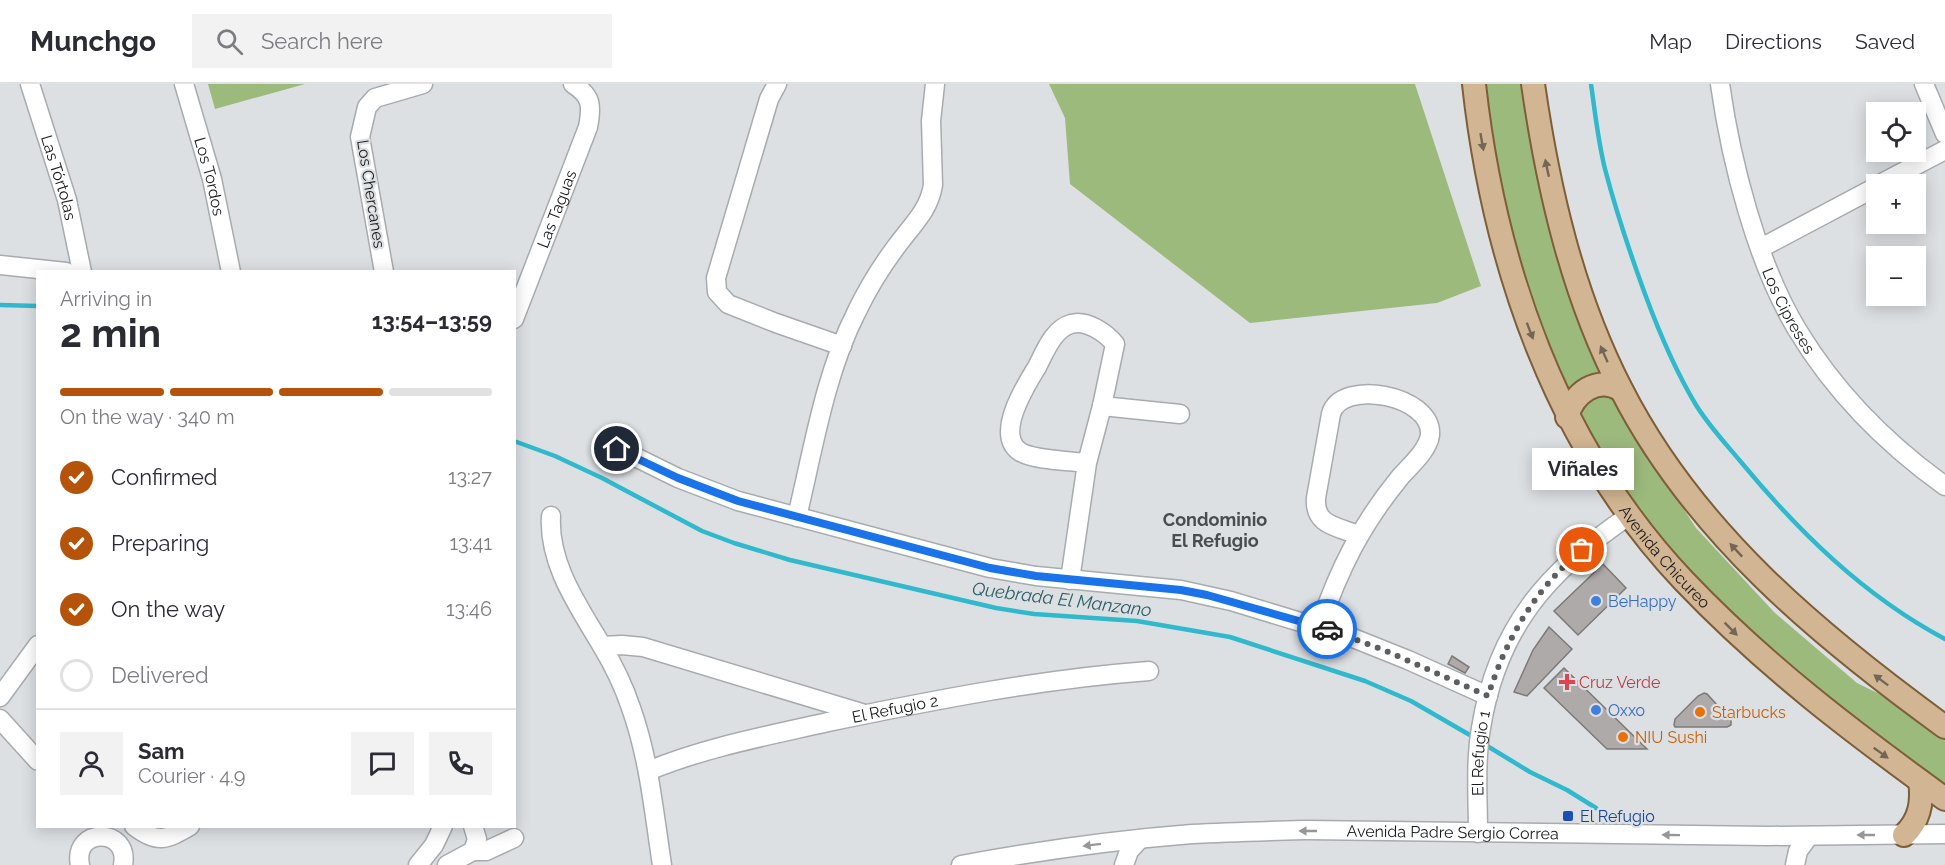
<!DOCTYPE html>
<html lang="en">
<head>
<meta charset="utf-8">
<style>
  body { margin:0; font-family:Raleway,sans-serif; background:#f2f2f3; color:#2b2b33; height:100vh; display:flex; flex-direction:column; font-size:22px; white-space:nowrap }
  * { box-sizing:border-box; margin:0 }
  p { font-size:20px; color:#7c7c81 }
  .icon { flex:none; width:33px; height:33px; fill:none; stroke:currentColor; stroke-width:2; stroke-linecap:round; stroke-linejoin:round }
  .map { position:relative; flex:1; overflow:hidden }
  .details { position:absolute; left:36px; top:186px; width:480px; height:558px; display:flex; flex-direction:column; background:#fff; border-radius:0px; box-shadow:0 3px 15px #0003 }
  .details>* { flex:none }
  .fabs { position:absolute; left:1866px; top:18px; display:grid; gap:12px }
  .fabs a { display:grid; place-items:center; width:60px; height:60px; border-radius:0px; background:#fff; box-shadow:0 3px 15px #0003; font-size:30px }
  .pin { position:absolute; display:grid; place-items:center; width:51px; height:51px; color:#fff; margin:-26px; border:3px solid #fff; border-radius:50%; box-shadow:0 2px 6px #0007 }
  .courier { position:absolute; display:grid; place-items:center; width:60px; height:60px; margin:-30px; border:4px solid #1a73e8; border-radius:50%; background:#fff; color:#222; box-shadow:0 2px 8px #0007 }
  .bubble { position:absolute; height:42px; border-radius:0px; background:#fff; box-shadow:0 3px 15px #0003; font-size:20px; font-weight:700; line-height:42px; text-align:center }
  .overview em { font-style:normal; font-weight:700 }
  .overview div { display:flex; flex-direction:column-reverse }
  .overview { display:flex; align-items:center; justify-content:space-between; height:102px; padding:0 24px }
  h1 { font-size:39px; font-weight:700; line-height:45px }
  .bar { display:grid; grid-template-columns:repeat(4,1fr); gap:9px 6px; align-content:center; height:72px; padding:0 24px }
  .bar i { height:8px; border-radius:4px; background:#e1e1e2 }
  .bar .selected { background:#b45309 }
  .bar p { grid-column:span 4 }
  .line { display:flex; align-items:center; gap:15px; padding:0 24px; border-top:2px solid #e1e1e2 }
  .line div { flex:1 }
  .round { display:grid; place-items:center; flex:none; width:63px; height:63px; border-radius:0px; background:#f2f2f3 }
  ol { padding:0 24px; list-style:none }
  li { display:flex; align-items:center; gap:18px; height:66px }
  li p { margin-inline-start:auto }
  li .icon { padding:6px; border-radius:50%; background:#b45309; color:#fff; stroke-width:4 }
  li:last-child { color:#7c7c81 }
  li i { width:33px; height:33px; border:3px solid #e1e1e2; border-radius:50% }
  header { display:flex; align-items:center; gap:36px; box-sizing:border-box; height:84px; padding:0 30px; background:#fff; border-bottom:2px solid #e1e1e2 }
  header strong { font-size:28px }
  nav { display:flex; gap:33px; margin-inline-start:auto; font-size:21px }
  .search { width:420px; height:54px; background:#f2f2f3; display:flex; align-items:center; gap:15px; box-sizing:border-box; padding:0 21px; border-radius:0px; color:#7c7c81; font-size:22px }
  .map>svg:first-child { display:block }
  .green { fill:#9dba7d }
  .lines { fill:none; stroke-linecap:round; stroke-linejoin:round }
  .stream { stroke:#30b9cc; stroke-width:4.5 }
  .building { fill:#afaaaa; stroke:#7d7978; stroke-width:1.5 }
  .minor-casing { stroke:#a8abae; stroke-width:21 }
  .major-casing { stroke:#7d5e38; stroke-width:26 }
  .minor { stroke:#fff; stroke-width:18 }
  .major { stroke:#d2b592; stroke-width:22 }
  .oneway { fill:#746656 }
  .oneway2 { fill:#979798 }
  .done { stroke:#5c5e60; stroke-width:6; stroke-dasharray:0 10.8 }
  .route { stroke:#1a73e8; stroke-width:8 }
  .shop-dot { fill:#3f7fe0; stroke:#dde0e3; stroke-width:2 }
  .health-dot { fill:#e0444e; stroke:#dde0e3; stroke-width:2 }
  .food-dot { fill:#e8710a; stroke:#dde0e3; stroke-width:2 }
  .transit-dot { fill:#1a4fb4; stroke:#dde0e3; stroke-width:2 }
  .labels { text-anchor:middle; dominant-baseline:central; stroke-width:4.5; stroke-linejoin:round; paint-order:stroke }
  .street-label { font-size:16px; fill:#171819; stroke:#dde0e3 }
  .shop-label { font-size:16px; fill:#366cbe; stroke:#dde0e3; text-anchor:start }
  .health-label { font-size:16px; fill:#be3a42; stroke:#dde0e3; text-anchor:start }
  .food-label { font-size:16px; fill:#c56008; stroke:#dde0e3; text-anchor:start }
  .transit-label { font-size:16px; fill:#164399; stroke:#dde0e3; text-anchor:start }
  .neighbourhood-label { font-size:18px; font-weight:bold; fill:#4a4c4f; stroke:#dde0e3 }
  .water-label { font-size:18px; font-style:italic; fill:#2a5f67; stroke:#dde0e3 }
</style>
</head>
<body>
<header>
<strong>Munchgo</strong>
<div class="search"><svg class="icon" aria-label="search" viewBox="0 0 24 24"><circle cx="10" cy="10" r="6"/><path d="M15 15l6 6"/></svg>Search here</div>
<nav><a>Map</a><a>Directions</a><a>Saved</a></nav>
</header>
<div class="map">
<svg width="1945" height="781" viewBox="0 0 1945 781">
  <rect width="100%" height="100%" fill="#dde0e3"/>
  <!-- green -->
  <g class="green">
    <polygon points="208,0 305,0 215,25"/>
    <polygon points="1049,0 1415,0 1481,202 1437,219 1250,239 1070,100 1065,34"/>
    <polygon points="1483,0 1525,0 1605,294 1567,312 1517,180 1502,121"/>
    <polygon points="1612,307 1629,340 1696,444 1775,529 1857,599 1902,621 1945,652 1945,702 1938,699 1791,586 1714,521 1664,463 1620,400 1583,342 1580,317"/>
  </g>
  <g class="lines">
    <!-- stream -->
    <g class="stream">
      <path d="M1591,0C1595,28 1598,57 1605,85C1616,127 1630,169 1645,210C1659,248 1675,286 1696,321C1709,342 1726,360 1741,378C1799,448 1864,512 1945,555"/>
      <polyline points="0,221 38,222"/>
      <polyline points="514,357 555,372 602,394 702,447 734,459 790,476 996,524 1034,530 1137,537 1230,553 1365,597 1411,617 1475,654"/>
      <polyline points="1484,660 1530,688 1567,706 1596,724"/>
    </g>
  </g>
  <!-- building -->
  <g class="building">
    <polygon points="1603,480 1626,504 1578,551 1554,527"/>
    <polygon points="1549,543 1572,565 1527,612 1514,608 1533,566"/>
    <polygon points="1452,572 1469,583 1465,589 1448,580"/>
    <polygon points="1564,584 1647,665 1607,665 1544,604"/>
    <polygon points="1704,609 1707,610 1731,636 1731,641 1727,643 1675,643 1674,641 1675,635 1698,612"/>
  </g>
  <g class="lines">
    <!-- minor casing -->
    <g class="minor-casing">
      <g id="minor">
        <path id="s1" d="M30,0L67,116L82,188"/>
        <path id="s2" d="M184,0L212,95L231,188"/>
        <polyline points="777,0 769,15 716,194 717,208 728,220 776,239 842,262"/>
        <path id="s3" d="M1720,0C1731,78 1757,180 1798,247C1835,308 1888,361 1945,402"/>
        <polyline points="1924,0 1945,50"/>
        <polyline points="1880,100 1945,66"/>
        <polyline points="1761,164 1876,103"/>
        <polyline points="0,181 66,188"/>
        <polyline points="384,188 360,53 367,23 375,14 423,0"/>
        <path id="s4" d="M514,235L588,43C592,22 592,12 573,0"/>
        <polyline points="1102,322 1180,330"/>
        <polyline points="605,358 678,394 738,417 990,484 1036,492 1181,506 1231,517 1353,554 1408,576 1488,612"/>
        <path d="M551,432C548,480 579,523 602,562C614,582 624,603 631,624C649,674 654,729 662,781"/>
        <path d="M797,433C813,366 825,290 856,229C867,206 881,183 896,163C911,142 929,127 933,101L931,37L935,0"/>
        <path d="M1070,496L1087,379L1102,322L1115,260C1106,249 1086,235 1071,240C1053,245 1045,268 1037,283C1026,301 995,349 1019,367C1030,376 1072,377 1087,379"/>
        <path d="M1319,543C1340,483 1361,441 1401,392C1411,381 1428,366 1430,351C1433,311 1341,294 1331,330L1316,414C1314,442 1337,442 1358,451"/>
        <polyline points="602,562 622,561 643,563 865,630"/>
        <polyline points="0,613 38,561"/>
        <polyline points="0,635 38,677"/>
        <path id="s5" d="M648,687C706,663 767,652 828,638C934,616 1041,595 1149,587"/>
        <path d="M134,742C157,760 166,756 190,742"/>
        <path id="s6" d="M1478,749C1478,715 1475,679 1481,644C1497,544 1548,486 1630,431"/>
        <polyline points="473,767 486,767 514,754"/>
        <path d="M80,781C72,743 130,743 123,781"/>
        <polyline points="418,781 434,761 443,742"/>
        <polyline points="447,781 473,767 477,755 473,742"/>
        <path id="s7" d="M961,781C1037,767 1115,756 1192,750C1230,748 1269,747 1307,746L1768,752L1945,750"/>
        <polyline points="1124,781 1129,767 1140,755"/>
        <polyline points="1795,781 1798,767 1809,752"/>
      </g>
    </g>
    <!-- major casing -->
    <g class="major-casing">
      <g id="major">
        <path id="s8" d="M1474,0C1494,182 1557,363 1684,497C1765,582 1851,647 1945,715"/>
        <path d="M1533,0C1548,104 1572,210 1621,305C1693,447 1818,551 1945,643"/>
        <path d="M1567,333C1573,309 1598,291 1621,306"/>
        <path d="M1904,751C1920,736 1923,718 1920,697"/>
      </g>
    </g>
    <!-- minor -->
    <use href="#minor" class="minor"/>
    <!-- major -->
    <use href="#major" class="major"/>
  </g>
  <!-- one-way arrows -->
  <defs><path id="oneway-solid" d="M-6-.8H1V-3.2L6.5 0L1 3.2V.8H-6Z" transform="scale(1.5)"/></defs>
  <g class="oneway">
    <use href="#oneway-solid" transform="translate(1482 58) rotate(80)"/>
    <use href="#oneway-solid" transform="translate(1547 84) rotate(-102)"/>
    <use href="#oneway-solid" transform="translate(1530 247) rotate(69)"/>
    <use href="#oneway-solid" transform="translate(1604 270) rotate(-114)"/>
    <use href="#oneway-solid" transform="translate(1736 466) rotate(-133)"/>
    <use href="#oneway-solid" transform="translate(1731 545) rotate(45)"/>
    <use href="#oneway-solid" transform="translate(1881 596) rotate(-143)"/>
    <use href="#oneway-solid" transform="translate(1881 669) rotate(36)"/>
  </g>
  <g class="oneway2">
    <use href="#oneway-solid" transform="translate(1308 747) rotate(180)"/>
    <use href="#oneway-solid" transform="translate(1671 751) rotate(-179)"/>
    <use href="#oneway-solid" transform="translate(1866 751) rotate(180)"/>
    <use href="#oneway-solid" transform="translate(1092 761) rotate(173)"/>
  </g>
  <g class="lines">
    <!-- done -->
    <path class="done" d="M1327,545L1384,566L1488,612C1506,555 1535,505 1582,466"/>
    <!-- route -->
    <polyline class="route" points="617,365 678,394 738,417 990,484 1036,492 1181,506 1207,511 1327,545"/>
  </g>
  <!-- markers -->
  <g class="shop-dot">
    <circle cx="1596" cy="517" r="6"/>
    <circle cx="1596" cy="626" r="6"/>
  </g>
  <path class="health-dot" d="M1564 589h6v6h6v6h-6v6h-6v-6h-6v-6h6z"/>
  <g class="food-dot">
    <circle cx="1700" cy="628" r="6"/>
    <circle cx="1623" cy="653" r="6"/>
  </g>
  <rect class="transit-dot" x="1562" y="726" width="12" height="12" rx="3"/>
  <g class="labels">
    <!-- street labels -->
    <g class="street-label">
      <text stroke="none"><textPath href="#s1" startOffset="98">Las Tórtolas</textPath></text>
      <text stroke="none"><textPath href="#s2" startOffset="96">Los Tordos</textPath></text>
      <text transform="translate(371 110) rotate(81)">Los Chercanes</text>
      <text stroke="none"><textPath href="#s4" startOffset="118">Las Taguas</textPath></text>
      <text stroke="none"><textPath href="#s3" startOffset="238">Los Cipreses</textPath></text>
      <text stroke="none"><textPath href="#s8" startOffset="518">Avenida Chicureo</textPath></text>
      <text stroke="none"><textPath href="#s5" startOffset="255">El Refugio 2</textPath></text>
      <text stroke="none"><textPath href="#s6" startOffset="80">El Refugio 1</textPath></text>
      <text stroke="none"><textPath href="#s7" startOffset="494">Avenida Padre Sergio Correa</textPath></text>
    </g>
    <!-- shop labels -->
    <g class="shop-label">
      <text x="1608" y="517">BeHappy</text>
      <text x="1608" y="626">Oxxo</text>
    </g>
    <!-- health labels -->
    <g class="health-label">
      <text x="1579" y="598">Cruz Verde</text>
    </g>
    <!-- food labels -->
    <g class="food-label">
      <text x="1712" y="628">Starbucks</text>
      <text x="1635" y="653">NIU Sushi</text>
    </g>
    <!-- transit labels -->
    <g class="transit-label">
      <text x="1580" y="732">El Refugio</text>
    </g>
    <!-- neighbourhood labels -->
    <g class="neighbourhood-label">
      <text x="1215" y="435">Condominio<tspan x="1215" dy="21">El Refugio</tspan></text>
    </g>
    <!-- water labels -->
    <g class="water-label">
      <text transform="translate(1062 515) rotate(7)">Quebrada El Manzano</text>
    </g>
  </g>
</svg>
<div class="fabs">
<a><svg class="icon" aria-label="locate" viewBox="0 0 24 24"><circle cx="12" cy="12" r="6"/><path d="M12 2v4M12 18v4M2 12h4M18 12h4"/></svg></a>
<a>+</a>
<a>−</a>
</div>
<div class="pin" style="left:1582px;top:466px;background:#ea580c"><svg class="icon" aria-label="bag" viewBox="0 0 24 24"><path d="M5 8h14l-1 12H6zM9 8a3 3 0 0 1 6 0"/></svg></div>
<div class="pin" style="left:617px;top:365px;background:#1f2937"><svg class="icon" aria-label="home" viewBox="0 0 24 24"><path d="M3 11l9-7 9 7M6 9v11h12V9"/></svg></div>
<div class="courier" style="left:1327px;top:545px"><svg class="icon" aria-label="car" viewBox="0 0 24 24"><path d="M5 17H2v-5l4-1 3-4h7l3 4 3 1v5h-3M9 17h6M6 11h13"/><circle cx="7" cy="17" r="2"/><circle cx="17" cy="17" r="2"/></svg></div>
<div class="bubble" style="left:1532px;top:364px;width:102px">Viñales</div>
<section class="details">
<div class="overview"><div><h1>2 min</h1><p>Arriving in</p></div><em>13:54–13:59</em></div>
<div class="bar"><i class="selected"></i><i class="selected"></i><i class="selected"></i><i></i><p>On the way · 340 m</p></div>
<ol>
<li><svg class="icon" aria-label="check" viewBox="0 0 24 24"><path d="M5 12l5 5 9-10"/></svg>Confirmed<p>13:27</p></li>
<li><svg class="icon" aria-label="check" viewBox="0 0 24 24"><path d="M5 12l5 5 9-10"/></svg>Preparing<p>13:41</p></li>
<li><svg class="icon" aria-label="check" viewBox="0 0 24 24"><path d="M5 12l5 5 9-10"/></svg>On the way<p>13:46</p></li>
<li><i></i>Delivered</li>
</ol>
<div class="line" style="height:108px"><a class="round"><svg class="icon" aria-label="person" viewBox="0 0 24 24"><circle cx="12" cy="8" r="4"/><path d="M4 21q1-7 8-7t8 7"/></svg></a><div><b>Sam</b><p>Courier · 4.9</p></div><a class="round"><svg class="icon" aria-label="chat" viewBox="0 0 24 24"><path d="M4 5h16v11H9l-5 4z"/></svg></a><a class="round"><svg class="icon" aria-label="phone" viewBox="0 0 24 24"><path d="M5 4h4l2 5-3 2q2 4 5 5l2-3 5 2v4C11 20 4 13 5 4z"/></svg></a></div>
</section>
</div>
</body>
</html>
